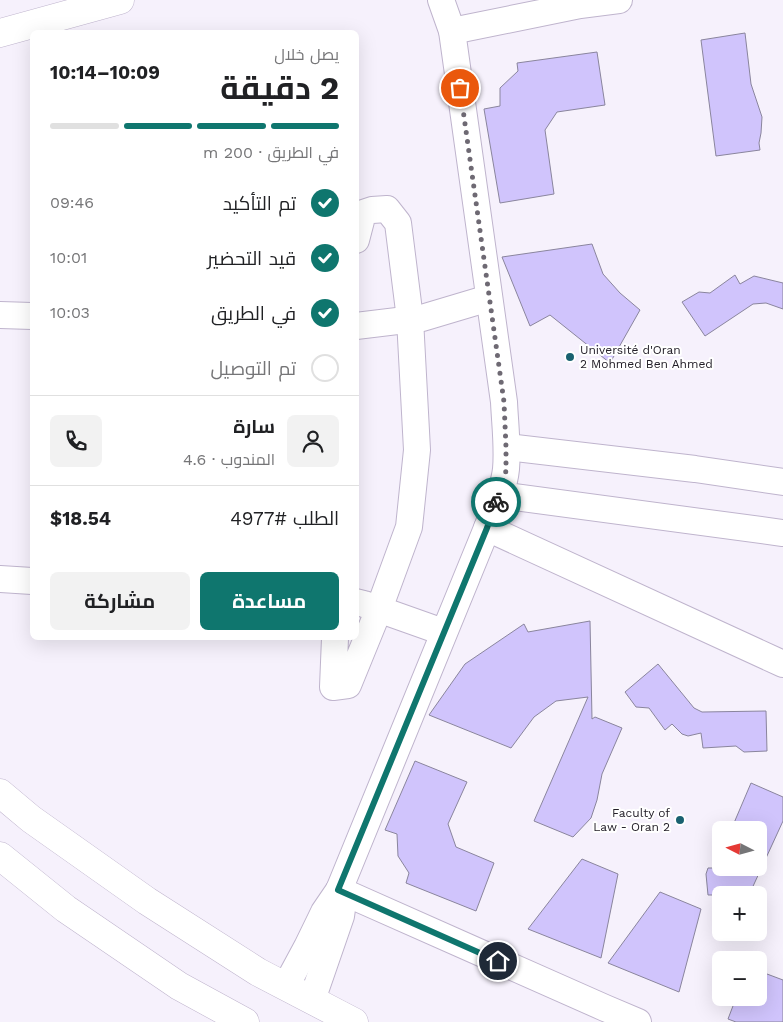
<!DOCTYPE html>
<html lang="ar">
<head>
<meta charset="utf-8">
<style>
  body { margin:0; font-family:"Work Sans",Cairo,sans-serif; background:#f2f2f2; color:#202124; direction:rtl; height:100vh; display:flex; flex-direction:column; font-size:19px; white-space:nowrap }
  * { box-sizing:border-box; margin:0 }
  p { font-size:16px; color:#757577 }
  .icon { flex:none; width:28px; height:28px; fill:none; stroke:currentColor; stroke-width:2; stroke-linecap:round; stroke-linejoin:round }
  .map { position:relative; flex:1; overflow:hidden; direction:ltr }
  .sheet { position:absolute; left:30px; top:30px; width:329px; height:610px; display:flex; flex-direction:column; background:#fff; border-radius:8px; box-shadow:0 5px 20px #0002; direction:rtl }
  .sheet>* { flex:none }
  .needle { width:32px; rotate:276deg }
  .fabs { position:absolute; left:712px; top:821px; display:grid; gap:10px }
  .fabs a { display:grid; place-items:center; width:55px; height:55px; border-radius:8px; background:#fff; box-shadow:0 5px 20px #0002; font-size:25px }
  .pin { position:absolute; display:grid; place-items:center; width:42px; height:42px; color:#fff; margin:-21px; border:2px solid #fff; border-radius:50%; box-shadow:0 1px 5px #0007 }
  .courier { position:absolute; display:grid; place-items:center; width:50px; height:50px; margin:-25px; border:4px solid #0f766e; border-radius:50%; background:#fff; color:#222; box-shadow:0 1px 6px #0007 }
  .headline em { font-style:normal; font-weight:700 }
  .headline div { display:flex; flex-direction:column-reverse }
  .headline { display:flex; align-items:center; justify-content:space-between; height:85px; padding:0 20px }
  h1 { font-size:32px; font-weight:700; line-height:38px }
  .bar { display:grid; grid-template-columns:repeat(4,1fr); gap:8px 5px; align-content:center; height:60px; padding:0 20px }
  .bar i { height:6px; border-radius:4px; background:#e0e0e0 }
  .bar .on { background:#0f766e }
  .bar p { grid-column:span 4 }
  .line { display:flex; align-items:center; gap:12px; padding:0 20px; border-top:1px solid #e0e0e0 }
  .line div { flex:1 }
  .round { display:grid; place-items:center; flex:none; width:52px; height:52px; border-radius:8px; background:#f2f2f2 }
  ol { padding:0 20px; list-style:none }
  li { display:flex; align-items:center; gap:15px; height:55px }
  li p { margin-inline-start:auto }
  li .icon { padding:5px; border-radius:50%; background:#0f766e; color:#fff; stroke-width:4 }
  li:last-child { color:#757577 }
  li i { width:28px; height:28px; border:2px solid #e0e0e0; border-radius:50% }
  .button { display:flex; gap:10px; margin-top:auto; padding:10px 20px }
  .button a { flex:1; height:58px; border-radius:8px; background:#0f766e; color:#fff; font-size:20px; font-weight:700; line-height:58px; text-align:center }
  .button a+a { background:#f2f2f2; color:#202124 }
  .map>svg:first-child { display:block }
  .building { fill:#d0c4fc; stroke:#8a859d }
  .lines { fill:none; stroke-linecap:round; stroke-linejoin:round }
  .minor-casing { stroke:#bfb4cd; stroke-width:28 }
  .major-casing { stroke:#bfb4cd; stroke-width:29 }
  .highway-casing { stroke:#bfb4cd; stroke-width:29 }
  .minor { stroke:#fff; stroke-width:26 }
  .major { stroke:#fff; stroke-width:28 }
  .highway { stroke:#fff; stroke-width:28 }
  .done { stroke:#6e6973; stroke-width:5; stroke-dasharray:0 9 }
  .route { stroke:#0f766e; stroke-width:6 }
  .poi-dot { fill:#196170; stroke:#fff; stroke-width:2 }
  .labels { text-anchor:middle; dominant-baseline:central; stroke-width:4; stroke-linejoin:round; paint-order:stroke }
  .poi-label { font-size:12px; fill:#242029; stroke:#fff; text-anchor:start }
</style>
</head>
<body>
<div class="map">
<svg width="783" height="1022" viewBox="0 0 783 1022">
  <rect width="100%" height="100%" fill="#f6f1fc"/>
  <!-- building -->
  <g class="building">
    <polygon points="745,33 751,84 762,117 761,133 759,143 760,150 716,156 701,40"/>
    <polygon points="597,52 605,105 557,112 545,130 554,194 500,203 484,109 500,106 500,88 518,71 517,63"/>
    <polygon points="592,244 603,274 620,293 640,310 610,363 550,315 530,326 502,257"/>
    <polygon points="735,275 740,284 754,276 783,283 783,309 766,303 753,304 705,336 682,302 699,292 710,293"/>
    <polygon points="590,621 592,719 595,717 622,728 602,774 597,800 591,818 573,837 534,821 588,697 556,701 534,717 511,748 429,715 465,664 524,624 528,632"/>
    <polygon points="658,664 694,708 702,712 766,711 767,751 744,752 736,746 703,748 701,733 688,736 682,734 672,724 665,730 649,708 636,707 625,692"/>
    <polygon points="415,761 467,782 448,824 456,847 494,863 476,911 406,883 409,873 398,856 397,834 385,830"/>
    <polygon points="751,783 783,797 783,821 749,895 708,895 706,874 708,868 759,868 759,830 731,830"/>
    <polygon points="582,859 618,874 601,958 528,929"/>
    <polygon points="660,892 701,909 679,992 608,963"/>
    <polygon points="759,971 783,980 783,1022 736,1022 728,1019 736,998 759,998"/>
  </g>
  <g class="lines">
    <!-- minor casing -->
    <g class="minor-casing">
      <g id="minor">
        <polyline points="452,31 580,5 619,0"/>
        <polyline points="0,315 32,316"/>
        <polyline points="356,326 422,318 489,298"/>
        <polyline points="507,447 695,469 783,482"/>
        <polyline points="499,495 783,533"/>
        <polyline points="487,528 783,664"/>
        <polyline points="0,579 32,581"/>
        <polyline points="356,602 364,604 443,632"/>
        <polyline points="335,638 333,687 348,685 379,609 409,527 417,450 410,319 398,223 387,209 372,210 363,213 356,240"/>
        <polyline points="339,890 605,1008 638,1022"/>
        <path d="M286,986L307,947L324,912L339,890L487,528C494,510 504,489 506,469C508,447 505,424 504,402L452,31L441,0"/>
        <polyline points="312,1000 341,916 342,909 339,890"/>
      </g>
    </g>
    <!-- major casing -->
    <g class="major-casing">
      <g id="major">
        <polyline points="0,793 31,819 147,901 258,972 354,1022"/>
        <polyline points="0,856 66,909 179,986 245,1022"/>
      </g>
    </g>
    <!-- highway casing -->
    <g class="highway-casing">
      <polyline id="highway" points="0,33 120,0"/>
    </g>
    <!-- minor -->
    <use href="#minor" class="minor"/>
    <!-- major -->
    <use href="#major" class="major"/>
    <!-- highway -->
    <use href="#highway" class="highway"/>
  </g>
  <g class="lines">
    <!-- done -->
    <polyline class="done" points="460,88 504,402 506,447 506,471 496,502"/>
    <!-- route -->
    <polyline class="route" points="496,502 487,528 338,890 498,961"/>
  </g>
  <!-- markers -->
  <g class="poi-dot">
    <circle cx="570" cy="357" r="5"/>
    <circle cx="680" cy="820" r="5"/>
  </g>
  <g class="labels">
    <!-- poi labels -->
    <g class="poi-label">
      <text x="580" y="350">Université d'Oran<tspan x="580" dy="14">2 Mohmed Ben Ahmed</tspan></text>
      <text x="670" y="813" text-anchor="end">Faculty of<tspan x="670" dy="14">Law - Oran 2</tspan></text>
    </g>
  </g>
</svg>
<div class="fabs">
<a><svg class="needle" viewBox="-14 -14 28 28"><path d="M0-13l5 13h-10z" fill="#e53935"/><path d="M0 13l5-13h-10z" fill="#757577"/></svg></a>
<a>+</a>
<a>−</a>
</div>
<div class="pin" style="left:460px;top:88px;background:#ea580c"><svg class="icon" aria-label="bag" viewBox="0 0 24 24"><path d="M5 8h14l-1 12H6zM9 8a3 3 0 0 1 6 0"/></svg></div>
<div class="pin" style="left:498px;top:961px;background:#1f2937"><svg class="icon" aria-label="home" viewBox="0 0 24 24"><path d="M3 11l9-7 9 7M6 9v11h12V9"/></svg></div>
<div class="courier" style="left:496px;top:502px"><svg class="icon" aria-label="bike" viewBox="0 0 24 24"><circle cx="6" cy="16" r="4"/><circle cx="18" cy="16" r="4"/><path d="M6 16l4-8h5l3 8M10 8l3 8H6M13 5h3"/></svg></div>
<section class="sheet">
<div class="headline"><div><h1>2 دقيقة</h1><p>يصل خلال</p></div><em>10:09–10:14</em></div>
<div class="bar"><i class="on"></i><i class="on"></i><i class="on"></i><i></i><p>في الطريق · 200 m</p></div>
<ol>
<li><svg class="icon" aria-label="check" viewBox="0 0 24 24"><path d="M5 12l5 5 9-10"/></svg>تم التأكيد<p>09:46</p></li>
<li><svg class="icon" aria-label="check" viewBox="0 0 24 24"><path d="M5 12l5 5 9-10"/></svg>قيد التحضير<p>10:01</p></li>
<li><svg class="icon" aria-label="check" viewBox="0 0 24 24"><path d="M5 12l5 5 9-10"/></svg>في الطريق<p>10:03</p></li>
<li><i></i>تم التوصيل</li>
</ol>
<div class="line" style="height:90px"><a class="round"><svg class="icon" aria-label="person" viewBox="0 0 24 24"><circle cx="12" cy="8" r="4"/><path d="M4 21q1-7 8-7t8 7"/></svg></a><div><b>سارة</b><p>المندوب · 4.6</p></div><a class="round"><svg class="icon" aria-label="phone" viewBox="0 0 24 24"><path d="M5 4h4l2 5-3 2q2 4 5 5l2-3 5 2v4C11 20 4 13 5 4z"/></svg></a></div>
<div class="line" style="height:65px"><div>الطلب #4977</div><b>$18.54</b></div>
<div class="button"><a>مساعدة</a><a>مشاركة</a></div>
</section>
</div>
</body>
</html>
